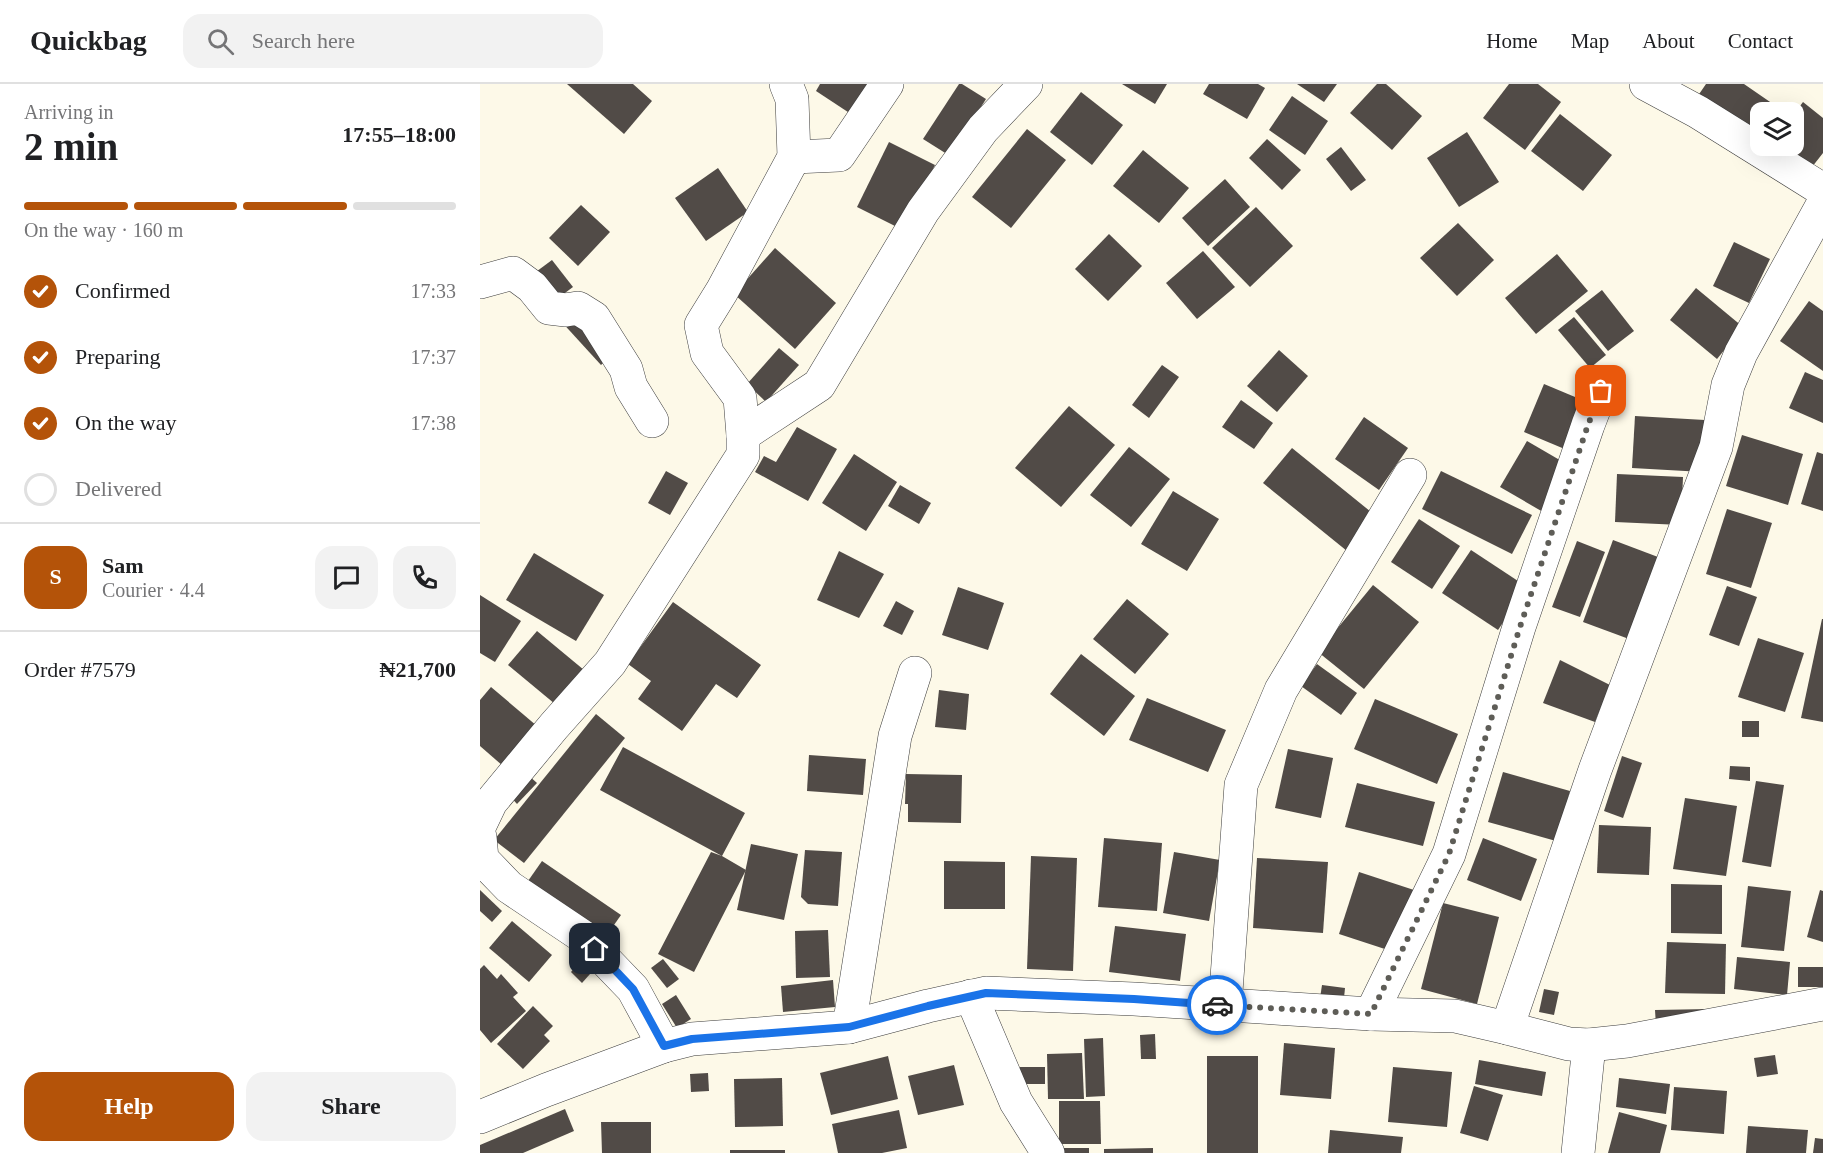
<!DOCTYPE html>
<html lang="en">
<head>
<meta charset="utf-8">
<style>
  body { margin:0; font-family:"Times New Roman",serif; background:#f2f2f2; color:#202124; height:100vh; display:flex; flex-direction:column; font-size:22px; white-space:nowrap }
  * { box-sizing:border-box; margin:0 }
  p { font-size:20px; color:#757577 }
  .icon { flex:none; width:33px; height:33px; fill:none; stroke:currentColor; stroke-width:2; stroke-linecap:round; stroke-linejoin:round }
  .map { position:relative; flex:1; overflow:hidden }
  .sheet { display:flex; flex-direction:column; background:#fff; width:480px }
  .sheet>* { flex:none }
  .controls { position:absolute; left:1270px; top:18px; display:grid; gap:12px }
  .controls a { display:grid; place-items:center; width:54px; height:54px; border-radius:12px; background:#fff; box-shadow:0 6px 24px #0002; font-size:30px }
  .pin { position:absolute; display:grid; place-items:center; width:51px; height:51px; color:#fff; margin:-26px; border-radius:12px; box-shadow:0 3px 9px #0006 }
  .courier { position:absolute; display:grid; place-items:center; width:60px; height:60px; margin:-30px; border:4px solid #1a73e8; border-radius:50%; background:#fff; color:#222; box-shadow:0 2px 8px #0007 }
  .overview em { font-style:normal; font-weight:700 }
  .overview div { display:flex; flex-direction:column-reverse }
  .overview { display:flex; align-items:center; justify-content:space-between; height:102px; padding:0 24px }
  h1 { font-size:39px; font-weight:700; line-height:45px }
  .bar { display:grid; grid-template-columns:repeat(4,1fr); gap:9px 6px; align-content:center; height:72px; padding:0 24px }
  .bar i { height:8px; border-radius:4px; background:#e0e0e0 }
  .bar .selected { background:#b45309 }
  .bar p { grid-column:span 4 }
  .line { display:flex; align-items:center; gap:15px; padding:0 24px; border-top:2px solid #e0e0e0 }
  .line div { flex:1 }
  .round { display:grid; place-items:center; flex:none; width:63px; height:63px; border-radius:18px; background:#f2f2f2 }
  ol { padding:0 24px; list-style:none }
  li { display:flex; align-items:center; gap:18px; height:66px }
  li p { margin-inline-start:auto }
  li .icon { padding:6px; border-radius:50%; background:#b45309; color:#fff; stroke-width:4 }
  li:last-child { color:#757577 }
  li i { width:33px; height:33px; border:3px solid #e0e0e0; border-radius:50% }
  .button { display:flex; gap:12px; margin-top:auto; padding:12px 24px }
  .button a { flex:1; height:69px; border-radius:18px; background:#b45309; color:#fff; font-size:24px; font-weight:700; line-height:69px; text-align:center }
  .button a+a { background:#f2f2f2; color:#202124 }
  header { display:flex; align-items:center; gap:36px; box-sizing:border-box; height:84px; padding:0 30px; background:#fff; border-bottom:2px solid #e0e0e0 }
  header strong { font-size:28px }
  nav { display:flex; gap:33px; margin-inline-start:auto; font-size:21px }
  .search { width:420px; height:54px; background:#f2f2f2; display:flex; align-items:center; gap:15px; box-sizing:border-box; padding:0 21px; border-radius:18px; color:#757577; font-size:22px }
  main { display:flex; flex:1; min-height:0 }
  .map>svg:first-child { display:block }
  .building { fill:#514b47 }
  .lines { fill:none; stroke-linecap:round; stroke-linejoin:round }
  .minor-casing { stroke:#3c3c3c; stroke-width:34 }
  .minor { stroke:#fff; stroke-width:33 }
  .done { stroke:#5e5d57; stroke-width:6; stroke-dasharray:0 10.8 }
  .route { stroke:#1a73e8; stroke-width:8 }
</style>
</head>
<body>
<header>
<strong>Quickbag</strong>
<div class="search"><svg class="icon" aria-label="search" viewBox="0 0 24 24"><circle cx="10" cy="10" r="6"/><path d="M15 15l6 6"/></svg>Search here</div>
<nav><a>Home</a><a>Map</a><a>About</a><a>Contact</a></nav>
</header>
<main>
<section class="sheet">
<div class="overview"><div><h1>2 min</h1><p>Arriving in</p></div><em>17:55–18:00</em></div>
<div class="bar"><i class="selected"></i><i class="selected"></i><i class="selected"></i><i></i><p>On the way · 160 m</p></div>
<ol>
<li><svg class="icon" aria-label="check" viewBox="0 0 24 24"><path d="M5 12l5 5 9-10"/></svg>Confirmed<p>17:33</p></li>
<li><svg class="icon" aria-label="check" viewBox="0 0 24 24"><path d="M5 12l5 5 9-10"/></svg>Preparing<p>17:37</p></li>
<li><svg class="icon" aria-label="check" viewBox="0 0 24 24"><path d="M5 12l5 5 9-10"/></svg>On the way<p>17:38</p></li>
<li><i></i>Delivered</li>
</ol>
<div class="line" style="height:108px"><b class="round" style="background:#b45309;color:#fff">S</b><div><b>Sam</b><p>Courier · 4.4</p></div><a class="round"><svg class="icon" aria-label="chat" viewBox="0 0 24 24"><path d="M4 5h16v11H9l-5 4z"/></svg></a><a class="round"><svg class="icon" aria-label="phone" viewBox="0 0 24 24"><path d="M5 4h4l2 5-3 2q2 4 5 5l2-3 5 2v4C11 20 4 13 5 4z"/></svg></a></div>
<div class="line" style="height:78px"><div>Order #7579</div><b>₦21,700</b></div>
<div class="button"><a>Help</a><a>Share</a></div>
</section>
<div class="map">
<svg width="1343" height="1069" viewBox="0 0 1343 1069">
  <rect width="100%" height="100%" fill="#fdf9e8"/>
  <!-- building -->
  <g class="building">
    <polygon points="87,0 153,0 172,17 144,50"/>
    <polygon points="340,0 396,0 377,34 336,7"/>
    <polygon points="479,0 482,0 506,15 470,72 443,55"/>
    <polygon points="642,0 687,0 675,20"/>
    <polygon points="729,0 778,0 785,4 767,35 723,10"/>
    <polygon points="817,0 857,0 844,18"/>
    <polygon points="897,0 906,0 942,32 912,66 870,29"/>
    <polygon points="1029,0 1058,0 1081,18 1045,66 1003,34"/>
    <polygon points="1226,0 1264,0 1293,20 1288,28 1281,28 1281,38 1269,56 1213,19"/>
    <polygon points="601,8 643,41 612,81 570,48"/>
    <polygon points="812,12 848,37 825,71 789,46"/>
    <polygon points="1323,18 1343,34 1343,69 1332,83 1303,62 1314,62 1314,30"/>
    <polygon points="1080,30 1132,71 1103,107 1051,67"/>
    <polygon points="547,45 586,76 531,144 492,113"/>
    <polygon points="987,48 1019,98 979,123 947,74"/>
    <polygon points="787,55 821,86 802,106 769,74"/>
    <polygon points="409,58 455,81 423,146 377,123"/>
    <polygon points="861,63 886,96 871,107 846,75"/>
    <polygon points="663,66 709,104 679,139 633,102"/>
    <polygon points="238,84 268,128 226,157 195,114"/>
    <polygon points="745,95 770,123 728,162 702,134"/>
    <polygon points="101,121 130,148 98,182 69,154"/>
    <polygon points="776,123 813,162 770,203 732,164"/>
    <polygon points="978,139 1014,176 977,212 940,174"/>
    <polygon points="629,150 662,182 628,217 595,185"/>
    <polygon points="1254,158 1290,175 1269,219 1233,202"/>
    <polygon points="295,164 356,219 315,265 254,210"/>
    <polygon points="723,167 755,203 717,235 686,199"/>
    <polygon points="1077,170 1108,207 1056,250 1025,214"/>
    <polygon points="72,176 93,203 62,226 41,199"/>
    <polygon points="1216,204 1263,243 1237,275 1190,236"/>
    <polygon points="1122,206 1154,247 1128,267 1095,227"/>
    <polygon points="1329,217 1343,227 1343,287 1300,257"/>
    <polygon points="1094,233 1126,271 1110,284 1078,246"/>
    <polygon points="79,235 146,258 121,281"/>
    <polygon points="299,264 319,281 286,318 267,300"/>
    <polygon points="799,266 828,292 797,328 767,302"/>
    <polygon points="682,281 699,293 669,334 652,321"/>
    <polygon points="1325,288 1343,296 1343,339 1309,324"/>
    <polygon points="1064,300 1107,318 1087,366 1044,348"/>
    <polygon points="761,316 793,339 774,365 742,343"/>
    <polygon points="589,322 635,361 581,423 535,384"/>
    <polygon points="1155,332 1225,336 1223,388 1152,384"/>
    <polygon points="884,333 928,364 899,406 855,375"/>
    <polygon points="317,343 357,365 328,417 275,388 284,372 296,378"/>
    <polygon points="1262,351 1323,370 1308,421 1246,402"/>
    <polygon points="1047,357 1090,382 1063,428 1020,403"/>
    <polygon points="649,363 690,395 651,443 610,411"/>
    <polygon points="812,364 896,432 867,467 783,399"/>
    <polygon points="1337,368 1343,370 1343,427 1321,420"/>
    <polygon points="374,370 417,398 386,447 342,419"/>
    <polygon points="186,387 208,399 190,431 168,419"/>
    <polygon points="961,387 1052,431 1032,470 942,425"/>
    <polygon points="1137,390 1203,393 1201,441 1135,438"/>
    <polygon points="420,401 451,419 439,440 408,422"/>
    <polygon points="693,407 739,435 707,487 661,460"/>
    <polygon points="1247,425 1292,439 1271,504 1226,490"/>
    <polygon points="939,435 980,462 952,505 911,478"/>
    <polygon points="1133,456 1178,473 1149,555 1103,538"/>
    <polygon points="1097,457 1125,468 1100,533 1072,523"/>
    <polygon points="991,466 1047,503 1018,546 962,509"/>
    <polygon points="359,467 404,490 379,534 337,516"/>
    <polygon points="54,469 124,511 96,557 26,516"/>
    <polygon points="893,501 939,538 884,605 838,568"/>
    <polygon points="1247,502 1277,513 1259,562 1229,551"/>
    <polygon points="478,503 524,519 508,566 462,551"/>
    <polygon points="0,511 41,537 15,578 0,569"/>
    <polygon points="647,515 689,550 655,590 613,555"/>
    <polygon points="416,517 434,527 422,551 403,542"/>
    <polygon points="193,518 281,581 257,614 236,600 202,647 158,615 171,597 148,580"/>
    <polygon points="1342,535 1343,535 1343,638 1321,634"/>
    <polygon points="57,547 104,586 75,620 28,581"/>
    <polygon points="1278,554 1324,569 1305,628 1258,613"/>
    <polygon points="601,570 655,612 624,652 570,610"/>
    <polygon points="1080,576 1130,601 1115,638 1063,619"/>
    <polygon points="837,580 877,609 861,631 821,602"/>
    <polygon points="11,603 57,642 23,682 0,662 0,616"/>
    <polygon points="459,606 489,610 486,646 455,643"/>
    <polygon points="667,614 746,646 728,688 649,656"/>
    <polygon points="895,615 978,650 957,700 874,665"/>
    <polygon points="116,630 145,654 44,779 14,756"/>
    <rect x="1262" y="637" width="17" height="16"/>
    <polygon points="143,663 265,729 242,772 266,786 214,888 178,870 231,768 242,772 120,706"/>
    <polygon points="808,665 853,674 841,734 795,724"/>
    <polygon points="329,671 386,675 383,711 327,707"/>
    <polygon points="1142,672 1162,679 1143,734 1124,727"/>
    <polygon points="1250,682 1270,683 1270,697 1249,695"/>
    <polygon points="1023,688 1090,707 1076,757 1008,738"/>
    <polygon points="426,690 482,691 481,739 428,738 428,720 425,720"/>
    <polygon points="48,691 57,699 37,720 28,710"/>
    <polygon points="1276,697 1304,701 1291,783 1262,778"/>
    <polygon points="877,699 955,718 943,762 865,743"/>
    <polygon points="1205,714 1257,722 1246,792 1193,785"/>
    <polygon points="1119,741 1171,743 1169,791 1117,789"/>
    <polygon points="624,754 682,759 677,827 618,823"/>
    <polygon points="1003,754 1057,775 1041,817 987,796"/>
    <polygon points="271,760 318,770 304,836 257,826"/>
    <polygon points="325,766 362,768 358,822 328,820 321,813"/>
    <polygon points="694,768 740,776 729,837 683,829"/>
    <polygon points="551,772 597,774 593,887 547,885"/>
    <polygon points="777,774 848,778 843,849 773,844"/>
    <polygon points="62,777 141,831 127,851 48,797"/>
    <polygon points="464,777 525,778 525,825 464,825"/>
    <polygon points="879,788 934,806 914,868 859,850"/>
    <polygon points="1191,800 1242,801 1242,850 1191,849"/>
    <polygon points="1268,802 1311,807 1304,867 1261,863"/>
    <polygon points="0,806 22,827 12,838 0,827"/>
    <polygon points="1340,806 1343,807 1343,858 1327,853"/>
    <polygon points="963,819 1019,833 997,920 941,905"/>
    <polygon points="32,837 72,871 49,898 9,864"/>
    <polygon points="635,842 706,850 700,897 629,888"/>
    <polygon points="348,846 350,893 316,894 315,847"/>
    <polygon points="1187,858 1246,860 1245,910 1185,909"/>
    <polygon points="1257,873 1310,878 1307,911 1254,905"/>
    <polygon points="183,875 199,895 187,904 171,884"/>
    <polygon points="98,880 110,890 102,899 91,888"/>
    <polygon points="4,881 17,895 21,890 38,909 33,913 46,927 11,959 0,946 0,885"/>
    <rect x="1318" y="883" width="25" height="20"/>
    <polygon points="353,896 355,923 303,928 301,902"/>
    <polygon points="842,901 865,904 863,924 839,921"/>
    <polygon points="1064,905 1079,908 1074,931 1059,928"/>
    <polygon points="196,911 211,935 197,944 182,920"/>
    <polygon points="53,922 73,942 64,951 70,957 43,985 17,960"/>
    <polygon points="1229,925 1230,941 1176,942 1175,926"/>
    <polygon points="675,950 676,975 661,975 660,951"/>
    <polygon points="623,954 625,1012 606,1013 604,955"/>
    <polygon points="804,959 855,964 851,1015 800,1011"/>
    <polygon points="602,969 604,1015 568,1015 567,970"/>
    <polygon points="1295,971 1298,990 1277,993 1274,974"/>
    <polygon points="408,972 418,1015 351,1031 340,989"/>
    <rect x="727" y="972" width="51" height="97"/>
    <polygon points="999,976 1066,988 1062,1012 995,1000"/>
    <polygon points="474,981 484,1021 438,1031 428,992"/>
    <rect x="540" y="983" width="25" height="17"/>
    <polygon points="913,983 972,988 967,1043 908,1038"/>
    <polygon points="228,989 229,1007 211,1008 210,990"/>
    <polygon points="302,994 303,1042 255,1043 254,995"/>
    <polygon points="1139,994 1190,1000 1186,1030 1136,1023"/>
    <polygon points="994,1002 1023,1011 1008,1057 980,1049"/>
    <polygon points="1194,1003 1247,1007 1244,1050 1191,1046"/>
    <polygon points="579,1017 620,1017 621,1060 579,1060"/>
    <polygon points="85,1025 94,1047 43,1069 0,1069 0,1061"/>
    <polygon points="419,1026 427,1064 402,1069 358,1069 352,1040"/>
    <polygon points="1139,1028 1187,1041 1180,1069 1128,1069"/>
    <polygon points="121,1038 171,1038 171,1069 122,1069"/>
    <polygon points="1268,1042 1328,1046 1326,1069 1266,1069"/>
    <polygon points="850,1046 923,1053 921,1069 848,1069"/>
    <polygon points="1335,1054 1343,1055 1343,1069 1333,1069"/>
    <rect x="581" y="1064" width="28" height="5"/>
    <polygon points="673,1064 673,1069 624,1069 624,1065"/>
    <rect x="250" y="1066" width="55" height="3"/>
  </g>
  <g class="lines">
    <!-- minor casing -->
    <g class="minor-casing">
      <g id="minor">
        <polyline points="1166,0 1218,28 1343,106"/>
        <polyline points="314,73 359,71 407,0"/>
        <polyline points="0,198 33,189 52,203 69,224 86,226 98,224 114,234 146,285 151,303 172,337"/>
        <polyline points="263,351 339,301 443,127 503,45 546,0"/>
        <polyline points="0,741 11,718 74,642 130,579 263,371 263,351 260,314 227,269 221,241 242,207 314,73 312,15 306,0"/>
        <polyline points="0,753 2,775 29,803 102,852 153,905 184,962"/>
        <polyline points="491,912 536,1018 568,1069"/>
        <polyline points="745,921 761,701 801,606 930,391"/>
        <polyline points="891,930 969,770 1039,543 1108,341 1121,307"/>
        <polyline points="369,943 415,652 435,589"/>
        <polyline points="1027,944 1115,686 1236,363 1248,301 1261,269 1343,120"/>
        <polyline points="0,1033 66,1006 184,962 212,955 369,943 448,922 506,909 654,915 891,930 975,932 1027,944 1089,960 1109,961 1147,957 1343,920"/>
        <polyline points="1098,1069 1109,961"/>
      </g>
    </g>
    <!-- minor -->
    <use href="#minor" class="minor"/>
  </g>
  <g class="lines">
    <!-- done -->
    <polyline class="done" points="737,921 891,930 969,770 1040,543 1108,341 1121,307"/>
    <!-- route -->
    <polyline class="route" points="115,865 153,905 184,962 212,955 369,943 448,922 506,909 654,915 737,921"/>
  </g>
</svg>
<div class="controls">
<a><svg class="icon" aria-label="layers" viewBox="0 0 24 24"><path d="M12 4l9 5-9 5-9-5zM3 14l9 5 9-5"/></svg></a>
</div>
<div class="pin" style="left:1121px;top:307px;background:#ea580c"><svg class="icon" aria-label="bag" viewBox="0 0 24 24"><path d="M5 8h14l-1 12H6zM9 8a3 3 0 0 1 6 0"/></svg></div>
<div class="pin" style="left:115px;top:865px;background:#1f2937"><svg class="icon" aria-label="home" viewBox="0 0 24 24"><path d="M3 11l9-7 9 7M6 9v11h12V9"/></svg></div>
<div class="courier" style="left:737px;top:921px"><svg class="icon" aria-label="car" viewBox="0 0 24 24"><path d="M5 17H2v-5l4-1 3-4h7l3 4 3 1v5h-3M9 17h6M6 11h13"/><circle cx="7" cy="17" r="2"/><circle cx="17" cy="17" r="2"/></svg></div>
</div>
</main>
</body>
</html>
